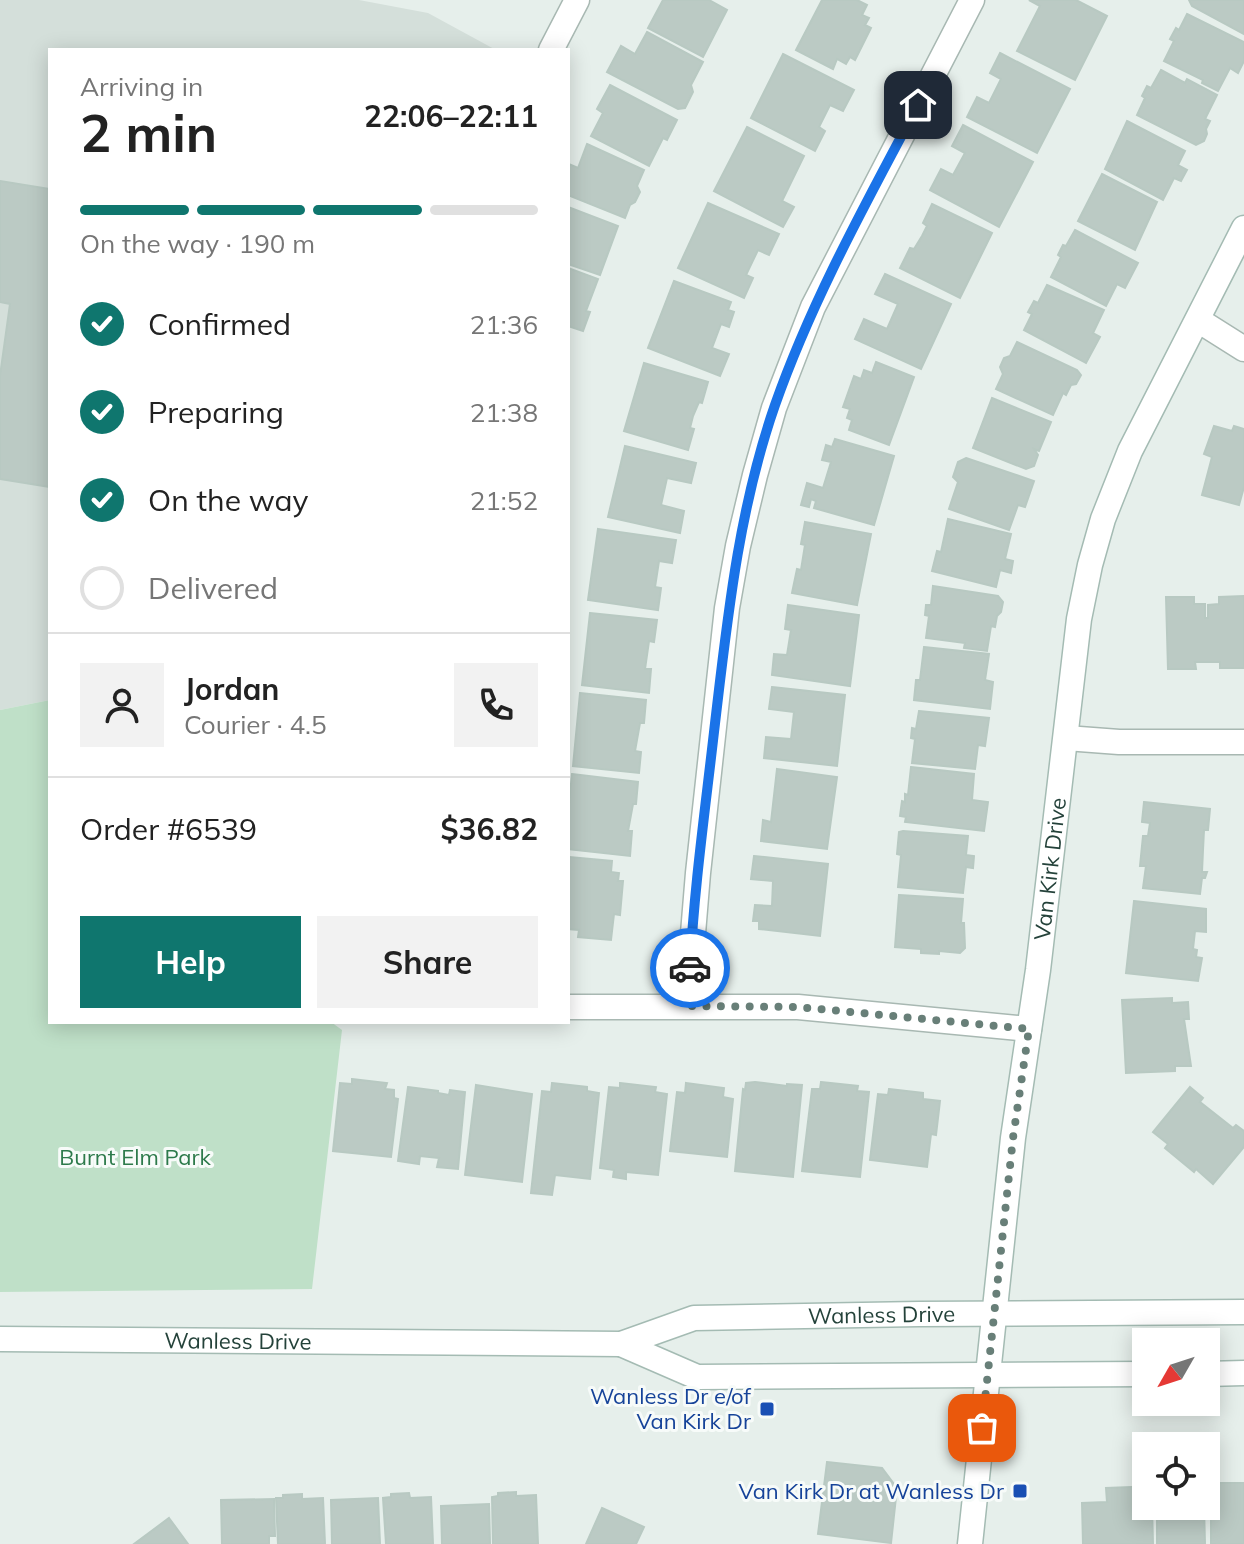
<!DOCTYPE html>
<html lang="en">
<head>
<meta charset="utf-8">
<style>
  body { margin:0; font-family:Mulish,sans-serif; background:#f2f2f2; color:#222; height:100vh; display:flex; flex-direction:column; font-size:30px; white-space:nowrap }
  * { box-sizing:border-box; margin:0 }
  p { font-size:26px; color:#767676 }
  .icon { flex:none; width:44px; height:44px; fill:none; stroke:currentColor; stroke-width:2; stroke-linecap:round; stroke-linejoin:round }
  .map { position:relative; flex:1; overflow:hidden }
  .details { position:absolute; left:48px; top:48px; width:522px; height:976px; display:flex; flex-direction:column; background:#fff; border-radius:0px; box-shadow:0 4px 20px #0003 }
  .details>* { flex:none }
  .needle { width:52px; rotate:231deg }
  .fabs { position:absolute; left:1132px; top:1328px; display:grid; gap:16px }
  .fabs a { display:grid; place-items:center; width:88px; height:88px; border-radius:0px; background:#fff; box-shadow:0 4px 20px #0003; font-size:40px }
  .pin { position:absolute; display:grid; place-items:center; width:68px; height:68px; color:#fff; margin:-34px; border-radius:16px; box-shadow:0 4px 12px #0006 }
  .courier { position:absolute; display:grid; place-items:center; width:80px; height:80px; margin:-40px; border:6px solid #1a73e8; border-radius:50%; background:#fff; color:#222; box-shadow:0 2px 10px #0007 }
  .summary em { font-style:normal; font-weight:700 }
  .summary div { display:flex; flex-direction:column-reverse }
  .summary { display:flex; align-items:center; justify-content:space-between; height:136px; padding:0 32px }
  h1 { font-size:52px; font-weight:700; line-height:60px }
  .bar { display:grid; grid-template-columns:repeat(4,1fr); gap:12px 8px; align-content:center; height:96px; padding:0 32px }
  .bar i { height:10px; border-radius:6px; background:#e0e0e0 }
  .bar .active { background:#0f766e }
  .bar p { grid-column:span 4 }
  .line { display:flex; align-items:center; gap:20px; padding:0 32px; border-top:2px solid #e0e0e0 }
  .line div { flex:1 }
  .round { display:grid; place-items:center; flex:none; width:84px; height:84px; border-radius:0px; background:#f2f2f2 }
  ol { padding:0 32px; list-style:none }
  li { display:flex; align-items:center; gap:24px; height:88px }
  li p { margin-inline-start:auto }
  li .icon { padding:8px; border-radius:50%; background:#0f766e; color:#fff; stroke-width:4 }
  li:last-child { color:#767676 }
  li i { width:44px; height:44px; border:4px solid #e0e0e0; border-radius:50% }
  .action { display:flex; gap:16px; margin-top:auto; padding:16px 32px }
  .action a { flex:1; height:92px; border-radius:0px; background:#0f766e; color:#fff; font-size:32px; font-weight:700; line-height:92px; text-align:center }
  .action a+a { background:#f2f2f2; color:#222 }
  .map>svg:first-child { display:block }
  .built { fill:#d4dfda }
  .green { fill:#bfe0c8 }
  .building { fill:#bbcac4; stroke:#b8c9c2; stroke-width:2 }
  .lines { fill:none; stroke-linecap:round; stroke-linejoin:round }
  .street-casing { stroke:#a8b8b2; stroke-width:27 }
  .secondary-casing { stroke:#a4bbb3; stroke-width:27 }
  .street { stroke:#fff; stroke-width:24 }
  .secondary { stroke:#fff; stroke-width:24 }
  .done { stroke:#687f78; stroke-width:8; stroke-dasharray:0 14.4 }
  .route { stroke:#1a73e8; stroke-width:10 }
  .transit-dot { fill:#1a4fb4; stroke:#f7fbf9; stroke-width:3 }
  .labels { text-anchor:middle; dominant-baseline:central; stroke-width:6; stroke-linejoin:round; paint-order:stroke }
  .street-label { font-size:22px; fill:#24423a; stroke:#f7fbf9 }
  .park-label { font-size:22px; fill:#2d7a4b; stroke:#f7fbf9 }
  .transit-label { font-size:22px; fill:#164399; stroke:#f7fbf9; text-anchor:end }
</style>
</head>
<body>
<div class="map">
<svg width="1244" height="1544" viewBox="0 0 1244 1544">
  <rect width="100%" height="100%" fill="#e6efeb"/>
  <!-- built -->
  <polygon class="built" points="0,0 359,0 428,13 496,50 50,50 50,700 0,710"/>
  <!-- green -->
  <polygon class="green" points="50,700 50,1022 331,1022 342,1030 312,1289 0,1292 0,710"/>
  <!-- building -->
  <g class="building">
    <polygon points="663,0 709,0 727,10 703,57 648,28"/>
    <polygon points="822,0 857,0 867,5 862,15 869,18 865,25 871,28 855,60 850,57 846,64 837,59 833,69 796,50"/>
    <polygon points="1076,0 1107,16 1075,80 1017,51 1040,6 1029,0"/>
    <polygon points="1189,0 1244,0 1244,34 1192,6"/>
    <polygon points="1187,14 1244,42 1244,61 1238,73 1230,68 1218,91 1202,83 1203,80 1164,61 1174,41 1170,39 1176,28 1179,30"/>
    <polygon points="647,32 703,62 691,85 693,92 685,108 678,109 607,72 621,46 635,54"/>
    <polygon points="1000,53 1070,89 1037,153 967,117 977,97 989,103 1001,79 990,73"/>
    <polygon points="783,54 854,90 843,111 830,105 819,127 825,131 815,151 751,118"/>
    <polygon points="1161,70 1185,83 1187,79 1217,95 1205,119 1210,121 1206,129 1207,134 1204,141 1196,145 1137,115 1145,98 1142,96 1147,86 1151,88"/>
    <polygon points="610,85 677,120 667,140 663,138 649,166 591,136 603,113 597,109"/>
    <polygon points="1127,121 1185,151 1178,165 1187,170 1181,181 1174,178 1163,200 1105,169"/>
    <polygon points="963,125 1033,162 999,227 930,190 941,169 953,175 965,153 952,146"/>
    <polygon points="747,127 804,156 782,201 794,207 783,227 714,191"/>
    <polygon points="587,144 644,170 637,186 640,192 635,202 630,205 625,218 568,195 568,167 569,164 578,168"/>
    <polygon points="1102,174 1157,202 1135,250 1078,221"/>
    <polygon points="0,181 50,189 50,487 0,479 0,376 10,304 0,302"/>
    <polygon points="708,203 779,234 769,255 758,250 746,275 753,278 744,298 678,268"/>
    <polygon points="932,204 992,233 960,298 900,268 910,248 914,249 922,236 927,226 923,223"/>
    <polygon points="568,207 618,226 600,275 568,264"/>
    <polygon points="1075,230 1138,263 1125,288 1117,284 1106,306 1051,277 1061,257 1058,255 1063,245 1066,246"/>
    <polygon points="568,268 598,279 586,311 590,312 583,331 568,326"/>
    <polygon points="885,274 951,304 921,369 855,339 864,319 887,329 898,304 875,294"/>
    <polygon points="674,281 731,302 728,310 734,312 729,327 721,324 712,348 729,354 720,376 648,348"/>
    <polygon points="1047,285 1104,310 1093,333 1100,337 1086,363 1024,330 1032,314 1028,312 1034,301 1038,303"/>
    <polygon points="1017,342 1077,370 1081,375 1076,384 1071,385 1066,395 1063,393 1053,415 996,389 1003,374 1000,367 1004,358 1010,356"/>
    <polygon points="876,362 914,377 889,445 849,430 852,420 847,418 850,409 843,407 854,376 861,379 864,370 872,373"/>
    <polygon points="644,363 708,382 702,403 699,402 693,416 690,428 694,429 688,450 624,431"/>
    <polygon points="992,398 1051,422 1039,451 1034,449 1038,455 1034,466 1026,469 973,448"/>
    <polygon points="1214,426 1232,431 1234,426 1244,429 1244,487 1239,505 1202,495 1212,457 1204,454"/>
    <polygon points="835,439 894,456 874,525 814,508 816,501 811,499 809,507 801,505 807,483 823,488 831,462 822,460 826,445 832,447"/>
    <polygon points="625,446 696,463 691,483 667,478 661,505 684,511 680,533 608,517"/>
    <polygon points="966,458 1034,481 1025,507 1018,505 1009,530 949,509 958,482 953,477 958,462"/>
    <polygon points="948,519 1011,534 1005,559 1013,561 1011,573 1000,570 996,587 932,571 937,551 941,552"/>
    <polygon points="805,522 871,534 857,605 792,593 797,569 801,570 805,545 801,544"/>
    <polygon points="598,529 676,540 672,563 659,561 655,587 661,588 658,610 588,600"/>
    <polygon points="933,586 998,596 1003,602 1001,612 997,616 995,627 991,626 987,651 964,648 965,643 926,638 929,616 925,615 926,605 931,605"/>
    <polygon points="1244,596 1244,668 1220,668 1220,662 1195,662 1196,669 1168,669 1166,597 1194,597 1194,604 1205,604 1205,618 1208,618 1208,605 1219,604 1219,597"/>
    <polygon points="788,605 859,615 850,686 772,675 774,654 787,655 791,630 785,629"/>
    <polygon points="590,613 657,620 654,642 649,641 645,669 651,669 649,693 582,685"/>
    <polygon points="924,647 989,654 985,680 993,682 990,709 914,700 916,680 920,680"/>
    <polygon points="772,687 845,695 837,766 764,758 766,737 791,739 794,712 769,709"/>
    <polygon points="580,693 646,700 644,723 640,723 635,751 641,752 639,773 573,766"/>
    <polygon points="919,711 989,718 985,746 978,745 975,769 912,763 915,739 911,738 912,728 916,729"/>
    <polygon points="911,767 974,774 972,800 988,802 984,831 905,822 906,817 900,816 902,801 905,802 905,794 908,795"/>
    <polygon points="777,769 837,777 827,849 761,841 763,820 771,822"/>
    <polygon points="572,774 638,782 636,804 633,804 628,831 632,831 630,856 568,849 568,812"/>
    <polygon points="1144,802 1210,809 1208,830 1204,830 1203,850 1202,872 1207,872 1205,878 1202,878 1200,894 1143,888 1146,866 1140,866 1143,836 1148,836 1150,823 1142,822"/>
    <polygon points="903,831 968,836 966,855 974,856 973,868 966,867 963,893 898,887 901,855 897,854 899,832"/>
    <polygon points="754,856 828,864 820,936 759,929 759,921 753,921 755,905 772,906 773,881 751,879"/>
    <polygon points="569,857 612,861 611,872 619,873 618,881 623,881 620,915 614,914 611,940 578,937 579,930 568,929"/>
    <polygon points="899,895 963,899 961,923 964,923 965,948 960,953 939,951 939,954 921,953 921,949 895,947"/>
    <polygon points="1134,901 1206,909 1206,932 1195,931 1193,949 1197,950 1196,957 1202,958 1198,981 1126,973"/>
    <polygon points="1172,998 1172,1003 1188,1002 1189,1019 1184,1019 1191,1066 1175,1066 1175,1071 1126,1073 1122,1000"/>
    <polygon points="352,1079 387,1083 385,1089 394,1090 394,1098 398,1099 391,1157 333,1151 340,1083 352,1084"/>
    <polygon points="755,1082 787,1086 787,1084 802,1085 793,1177 735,1171 743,1089 745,1090 746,1083"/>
    <polygon points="821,1082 858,1086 857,1091 869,1092 860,1177 802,1171 812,1089 820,1089"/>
    <polygon points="552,1083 587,1087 587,1091 599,1093 590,1179 555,1175 552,1195 531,1193 542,1091 551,1092"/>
    <polygon points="620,1083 656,1087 655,1092 667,1094 658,1175 626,1172 626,1179 613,1177 614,1170 600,1168 609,1087 620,1088"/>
    <polygon points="686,1083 724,1088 723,1097 733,1099 727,1157 670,1151 677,1092 685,1093"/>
    <polygon points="476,1085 532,1094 522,1182 465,1175"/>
    <polygon points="408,1087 438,1091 438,1093 449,1095 450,1090 465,1092 458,1169 437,1167 439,1158 420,1156 419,1164 398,1161"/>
    <polygon points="1190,1087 1203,1098 1200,1102 1233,1128 1236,1125 1244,1131 1244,1147 1213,1184 1196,1169 1194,1172 1165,1148 1168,1144 1153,1132"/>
    <polygon points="889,1089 923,1093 923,1099 940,1101 936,1135 931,1134 927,1167 870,1160 878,1094 888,1095"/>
    <polygon points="827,1462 882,1468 897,1488 891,1543 818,1534"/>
    <rect x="1211" y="1483" width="33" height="61"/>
    <polygon points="1132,1487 1146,1488 1146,1506 1152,1506 1153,1544 1083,1544 1082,1503 1107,1502 1106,1488"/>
    <polygon points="516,1492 516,1496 536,1495 538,1544 493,1544 492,1497 498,1496 498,1493"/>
    <polygon points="409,1493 410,1498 431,1497 433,1544 386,1544 383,1498 391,1497 391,1494"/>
    <polygon points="302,1494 302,1499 323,1498 325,1544 278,1544 276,1498 283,1498 283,1495"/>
    <polygon points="378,1498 380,1544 332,1544 331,1500"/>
    <polygon points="274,1499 275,1536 269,1536 269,1544 222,1544 221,1500"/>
    <polygon points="489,1504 490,1544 442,1544 441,1506"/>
    <polygon points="1157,1506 1204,1506 1205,1544 1157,1544"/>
    <polygon points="602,1508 644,1527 636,1544 586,1544"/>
    <polygon points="169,1518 188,1544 134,1544"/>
  </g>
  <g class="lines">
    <!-- street casing -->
    <g class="street-casing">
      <g id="street">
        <polyline points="551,50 577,0"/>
        <polyline points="1198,320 1244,349"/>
        <polyline points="1066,738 1119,742 1244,742"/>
        <polyline points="687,1006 698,873 727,608 738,546 755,475 774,408 813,307 972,0"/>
        <polyline points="568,1007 798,1007 1029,1029"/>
      </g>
    </g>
    <!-- secondary casing -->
    <g class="secondary-casing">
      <g id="secondary">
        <path id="s1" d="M0,1339L621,1344L694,1318L919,1314L1244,1312"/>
        <polyline points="621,1344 697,1377 1146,1374"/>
        <polyline points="1206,1374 1244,1373"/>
        <path id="s2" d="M970,1544L1013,1138L1038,970L1079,619L1090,565L1103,519L1130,451L1244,228"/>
      </g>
    </g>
    <!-- street -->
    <use href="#street" class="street"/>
    <!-- secondary -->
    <use href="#secondary" class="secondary"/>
  </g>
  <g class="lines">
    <!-- done -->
    <polyline class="done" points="690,968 687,1006 798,1007 1029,1029 1013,1138 982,1428"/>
    <!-- route -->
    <path class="route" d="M690,968C694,889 705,811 714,732C727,622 738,511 775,405C812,300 866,203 918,105"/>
  </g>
  <!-- markers -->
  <g class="transit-dot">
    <rect x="759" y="1401" width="16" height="16" rx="4"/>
    <rect x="1012" y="1483" width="16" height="16" rx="4"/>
  </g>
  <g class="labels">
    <!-- street labels -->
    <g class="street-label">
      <text stroke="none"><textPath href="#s2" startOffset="680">Van Kirk Drive</textPath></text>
      <text stroke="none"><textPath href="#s1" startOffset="886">Wanless Drive</textPath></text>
      <text stroke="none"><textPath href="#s1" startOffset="238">Wanless Drive</textPath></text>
    </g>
    <!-- park labels -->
    <g class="park-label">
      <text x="135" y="1157">Burnt Elm Park</text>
    </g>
    <!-- transit labels -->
    <g class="transit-label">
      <text x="751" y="1396">Wanless Dr e/of<tspan x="751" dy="25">Van Kirk Dr</tspan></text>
      <text x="1004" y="1491">Van Kirk Dr at Wanless Dr</text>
    </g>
  </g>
</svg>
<div class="fabs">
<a><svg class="needle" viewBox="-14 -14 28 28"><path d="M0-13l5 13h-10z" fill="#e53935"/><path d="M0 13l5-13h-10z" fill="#767676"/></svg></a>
<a><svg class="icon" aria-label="locate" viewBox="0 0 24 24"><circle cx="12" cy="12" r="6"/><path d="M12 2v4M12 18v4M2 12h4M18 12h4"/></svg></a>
</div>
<div class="pin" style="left:982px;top:1428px;background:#ea580c"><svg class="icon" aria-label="bag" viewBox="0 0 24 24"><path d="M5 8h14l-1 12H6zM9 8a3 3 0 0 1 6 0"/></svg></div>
<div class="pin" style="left:918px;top:105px;background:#1f2937"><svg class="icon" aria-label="home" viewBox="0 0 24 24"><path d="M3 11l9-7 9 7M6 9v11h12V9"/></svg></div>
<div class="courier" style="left:690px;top:968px"><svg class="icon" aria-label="car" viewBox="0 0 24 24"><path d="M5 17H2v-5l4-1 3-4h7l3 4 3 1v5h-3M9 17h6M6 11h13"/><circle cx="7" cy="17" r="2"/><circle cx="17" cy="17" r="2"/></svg></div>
<section class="details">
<div class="summary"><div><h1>2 min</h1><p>Arriving in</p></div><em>22:06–22:11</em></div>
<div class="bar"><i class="active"></i><i class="active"></i><i class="active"></i><i></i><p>On the way · 190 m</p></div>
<ol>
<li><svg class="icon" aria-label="check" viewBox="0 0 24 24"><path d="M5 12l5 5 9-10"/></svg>Confirmed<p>21:36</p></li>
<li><svg class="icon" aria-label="check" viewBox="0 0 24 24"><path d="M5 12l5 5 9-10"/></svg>Preparing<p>21:38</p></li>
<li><svg class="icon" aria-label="check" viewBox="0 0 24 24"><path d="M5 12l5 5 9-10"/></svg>On the way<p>21:52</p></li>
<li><i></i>Delivered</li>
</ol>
<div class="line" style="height:144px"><a class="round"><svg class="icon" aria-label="person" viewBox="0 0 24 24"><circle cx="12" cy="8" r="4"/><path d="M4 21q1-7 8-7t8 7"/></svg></a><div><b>Jordan</b><p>Courier · 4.5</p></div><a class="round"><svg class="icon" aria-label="phone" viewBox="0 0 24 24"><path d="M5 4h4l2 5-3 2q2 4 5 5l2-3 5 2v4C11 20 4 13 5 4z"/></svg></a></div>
<div class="line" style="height:104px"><div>Order #6539</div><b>$36.82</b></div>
<div class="action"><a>Help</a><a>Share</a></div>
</section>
</div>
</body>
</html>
